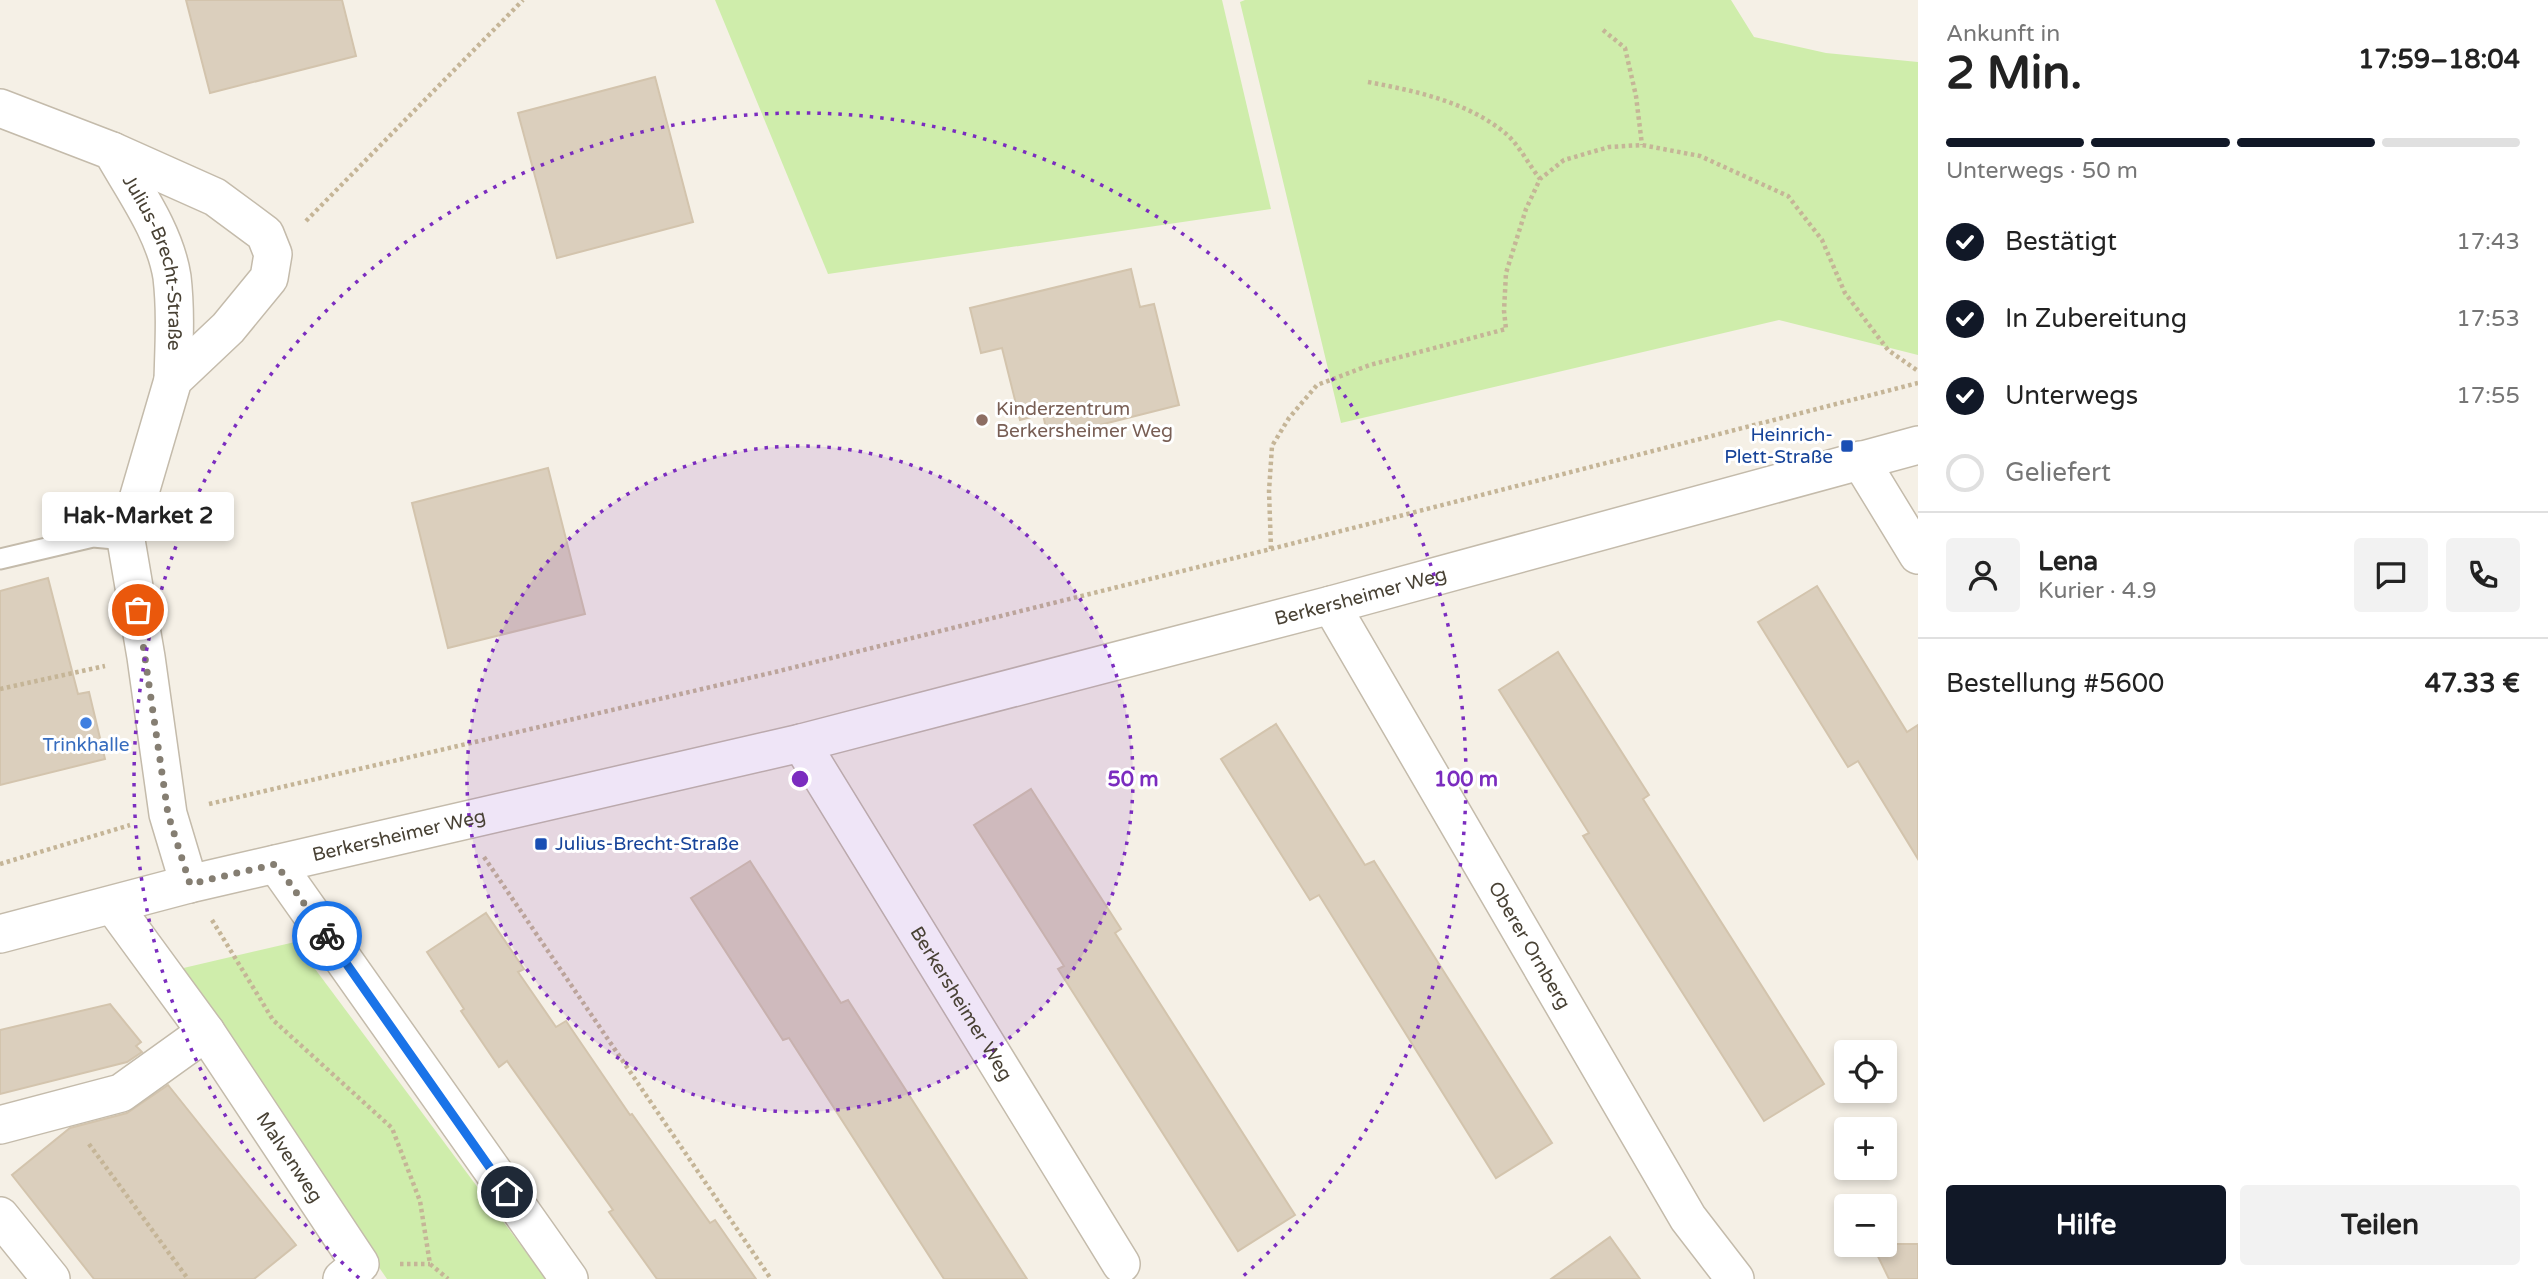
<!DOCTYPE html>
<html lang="de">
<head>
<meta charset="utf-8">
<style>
  body { margin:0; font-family:"Varela Round",sans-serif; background:#f2f2f2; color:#222; height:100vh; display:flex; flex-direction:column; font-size:26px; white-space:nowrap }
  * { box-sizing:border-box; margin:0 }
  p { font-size:23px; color:#767676 }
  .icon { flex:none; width:38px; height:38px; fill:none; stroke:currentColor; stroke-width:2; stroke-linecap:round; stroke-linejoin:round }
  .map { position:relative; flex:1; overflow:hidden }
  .details { display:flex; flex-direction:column; background:#fff; width:630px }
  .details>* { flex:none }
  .buttons { position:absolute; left:1834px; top:1040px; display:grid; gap:14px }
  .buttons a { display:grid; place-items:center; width:63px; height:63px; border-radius:7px; background:#fff; box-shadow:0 4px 10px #0003; font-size:35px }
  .pin { position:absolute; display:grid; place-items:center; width:60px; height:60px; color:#fff; margin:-30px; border:4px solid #fff; border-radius:50%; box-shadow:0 2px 7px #0007 }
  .courier { position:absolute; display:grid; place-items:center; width:70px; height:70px; margin:-35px; border:5px solid #1a73e8; border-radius:50%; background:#fff; color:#222; box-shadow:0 2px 9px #0007 }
  .bubble { position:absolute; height:49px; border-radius:7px; background:#fff; box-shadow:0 4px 10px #0003; font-size:23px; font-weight:700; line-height:49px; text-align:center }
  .headline em { font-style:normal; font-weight:700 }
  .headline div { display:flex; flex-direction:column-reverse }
  .headline { display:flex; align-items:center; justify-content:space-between; height:119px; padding:0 28px }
  h1 { font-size:46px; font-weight:700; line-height:52px }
  .bar { display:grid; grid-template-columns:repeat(4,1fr); gap:10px 7px; align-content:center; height:84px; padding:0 28px }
  .bar i { height:9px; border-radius:5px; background:#e0e0e0 }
  .bar .on { background:#111827 }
  .bar p { grid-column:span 4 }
  .line { display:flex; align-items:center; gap:18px; padding:0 28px; border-top:2px solid #e0e0e0 }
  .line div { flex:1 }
  .round { display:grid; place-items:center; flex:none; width:74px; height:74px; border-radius:7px; background:#f2f2f2 }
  ol { padding:0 28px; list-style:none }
  li { display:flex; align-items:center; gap:21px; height:77px }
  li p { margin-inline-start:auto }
  li .icon { padding:7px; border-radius:50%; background:#111827; color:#fff; stroke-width:4 }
  li:last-child { color:#767676 }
  li i { width:38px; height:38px; border:4px solid #e0e0e0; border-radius:50% }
  .button { display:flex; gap:14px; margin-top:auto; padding:14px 28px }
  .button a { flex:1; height:80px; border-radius:7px; background:#111827; color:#fff; font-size:28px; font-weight:700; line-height:80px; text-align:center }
  .button a+a { background:#f2f2f2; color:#222 }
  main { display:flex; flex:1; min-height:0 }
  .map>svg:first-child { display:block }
  .green { fill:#cfedab }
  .building { fill:#dbcfbd; stroke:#d3c4ad; stroke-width:2 }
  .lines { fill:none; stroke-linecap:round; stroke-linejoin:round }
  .lane-casing { stroke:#c4bbab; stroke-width:23 }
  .street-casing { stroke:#c4bbab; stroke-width:40 }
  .path { stroke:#c5b597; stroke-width:4.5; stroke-dasharray:3.5 3.5; stroke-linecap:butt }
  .lane { stroke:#fff; stroke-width:19 }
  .street { stroke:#fff; stroke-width:37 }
  .done { stroke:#857e72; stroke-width:7; stroke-dasharray:0 12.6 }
  .route { stroke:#1a73e8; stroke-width:9 }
  .ring { fill:none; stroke:#7b2cbf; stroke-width:3.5; stroke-dasharray:3.5 7 }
  .education-dot { fill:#8d6e63; stroke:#fff; stroke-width:2.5 }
  .transit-dot { fill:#1a4fb4; stroke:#fff; stroke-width:2.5 }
  .shop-dot { fill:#3f7fe0; stroke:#fff; stroke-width:2.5 }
  .labels { text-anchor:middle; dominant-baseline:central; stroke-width:6; stroke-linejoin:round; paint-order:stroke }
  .street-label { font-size:19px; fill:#484134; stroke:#fff }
  .education-label { font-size:19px; fill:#785e54; stroke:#fff; text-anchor:start }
  .transit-label { font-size:19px; fill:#164399; stroke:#fff; text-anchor:end }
  .shop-label { font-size:19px; fill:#366cbe; stroke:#fff }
  .centre { fill:#7b2cbf; stroke:#fff; stroke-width:3.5 }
  .ring-label { font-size:21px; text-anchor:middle; font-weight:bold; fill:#7b2cbf; stroke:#fff; stroke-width:6; stroke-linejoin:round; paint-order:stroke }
</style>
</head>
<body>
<main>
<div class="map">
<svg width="1918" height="1279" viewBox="0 0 1918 1279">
  <rect width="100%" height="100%" fill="#f5f0e6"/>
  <!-- green -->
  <g class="green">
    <polygon points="715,0 1222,0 1271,209 828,274"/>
    <polygon points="1245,0 1731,0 1754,37 1826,53 1918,62 1918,355 1779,320 1341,423 1240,2"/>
    <polygon points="295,942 546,1279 387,1279 175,970"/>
  </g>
  <!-- building -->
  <g class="building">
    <polygon points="186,0 342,0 356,56 210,93"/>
    <polygon points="655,77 693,222 557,258 518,113"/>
    <polygon points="1131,269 1140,307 1154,304 1179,405 1048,438 1043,414 1020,420 1002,348 981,353 970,308"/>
    <polygon points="548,468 585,614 448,648 412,503"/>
    <polygon points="48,578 78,694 89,692 105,759 0,785 0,591"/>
    <polygon points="1817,586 1907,732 1918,725 1918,859 1858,761 1848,767 1758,622"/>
    <polygon points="1558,652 1649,795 1643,799 1824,1084 1764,1121 1583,836 1589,833 1499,690"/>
    <polygon points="1276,724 1365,865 1374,861 1552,1143 1496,1178 1319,895 1310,900 1221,759"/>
    <polygon points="1031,789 1121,929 1115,933 1295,1215 1238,1251 1058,969 1064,966 974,825"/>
    <polygon points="750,861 841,1003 848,1000 1027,1279 944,1279 789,1038 783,1040 691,898"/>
    <polygon points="486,913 524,969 518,972 556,1027 566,1021 630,1115 632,1114 710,1223 715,1220 756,1279 657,1279 609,1212 613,1210 507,1061 499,1067 461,1011 464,1009 427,952"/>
    <polygon points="110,1004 141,1042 136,1046 142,1052 127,1062 0,1094 0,1030"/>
    <polygon points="168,1085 296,1245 254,1279 94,1279 12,1175 70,1128 127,1113"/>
    <polygon points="1610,1237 1640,1279 1551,1279"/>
    <polygon points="1872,1244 1918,1244 1918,1279 1889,1279"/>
  </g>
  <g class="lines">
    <!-- lane casing -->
    <g class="lane-casing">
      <polyline id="lane" points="0,559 93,537 126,540"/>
    </g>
    <!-- street casing -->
    <g class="street-casing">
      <g id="street">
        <path id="s1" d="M0,108L112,151C134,190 165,232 172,277C176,311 174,346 173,380"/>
        <polyline points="112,151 215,197 265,234 273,254 269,278 228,328 173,380 126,540 146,657 168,814 189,884"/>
        <polyline points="1860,460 1918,555"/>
        <path id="s2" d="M1331,605L1688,1218L1735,1279"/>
        <path id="s3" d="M801,743L1121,1264"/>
        <polyline points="276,864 569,1279"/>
        <path id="s4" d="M113,905L206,1032L360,1264L342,1279"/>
        <path id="s5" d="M0,934L189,884L801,743L1331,605L1918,445"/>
        <polyline points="0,1125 121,1093 206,1032"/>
        <polyline points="0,1216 51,1279"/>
      </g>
    </g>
    <!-- path -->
    <g class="path">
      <polyline points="1603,30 1625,48 1636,96 1642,145"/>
      <path d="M1368,82C1415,91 1465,101 1504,132C1518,143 1529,165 1540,179"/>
      <polyline points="306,221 523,0"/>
      <polyline points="1271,549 1269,491 1272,446 1289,418 1317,385 1370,365 1506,329 1504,311 1506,273 1526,209 1540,179 1564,160 1609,147 1642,145 1700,156 1788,196 1822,240 1845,293 1888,350 1918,371"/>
      <polyline points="0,689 105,666"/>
      <polyline points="209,804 775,672 1271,549 1918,383"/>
      <polyline points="484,857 771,1279"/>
      <polyline points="0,864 130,825"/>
      <polyline points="212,920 273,1020 392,1128 420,1201 430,1264 448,1279"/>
      <polyline points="89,1144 188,1279"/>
      <polyline points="400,1264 430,1264"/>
    </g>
    <!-- lane -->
    <use href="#lane" class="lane"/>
    <!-- street -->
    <use href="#street" class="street"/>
  </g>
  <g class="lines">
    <!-- done -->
    <polyline class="done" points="138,610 168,814 190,884 276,864 327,936"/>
    <!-- route -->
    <polyline class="route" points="327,936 507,1192"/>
  </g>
  <!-- distance rings -->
  <circle cx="800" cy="779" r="333" fill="#7b2cbf" fill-opacity=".12"/>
  <g class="ring">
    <circle cx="800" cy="779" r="333"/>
    <path d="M359 1278A666 666 0 1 1 1241 1278"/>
  </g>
  <!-- markers -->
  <circle class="education-dot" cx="982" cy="420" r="7"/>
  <g class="transit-dot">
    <rect x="1840" y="439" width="14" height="14" rx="3.5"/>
    <rect x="534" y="837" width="14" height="14" rx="3.5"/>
  </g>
  <circle class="shop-dot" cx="86" cy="723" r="7"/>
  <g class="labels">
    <!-- street labels -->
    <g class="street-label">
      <text stroke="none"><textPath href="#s1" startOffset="242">Julius-Brecht-Straße</textPath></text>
      <text stroke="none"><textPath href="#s5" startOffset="1402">Berkersheimer Weg</textPath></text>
      <text stroke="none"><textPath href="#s5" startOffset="411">Berkersheimer Weg</textPath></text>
      <text stroke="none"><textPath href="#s2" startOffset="394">Oberer Ornberg</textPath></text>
      <text stroke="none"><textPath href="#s3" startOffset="306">Berkersheimer Weg</textPath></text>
      <text stroke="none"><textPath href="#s4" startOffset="308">Malvenweg</textPath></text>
    </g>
    <!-- education labels -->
    <g class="education-label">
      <text x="996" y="409">Kinderzentrum<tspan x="996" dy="22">Berkersheimer Weg</tspan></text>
    </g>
    <!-- transit labels -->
    <g class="transit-label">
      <text x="1833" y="435">Heinrich-<tspan x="1833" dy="22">Plett-Straße</tspan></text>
      <text x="555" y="844" text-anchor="start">Julius-Brecht-Straße</text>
    </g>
    <!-- shop labels -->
    <g class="shop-label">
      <text x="86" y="745">Trinkhalle</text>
    </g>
  </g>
  <circle cx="800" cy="779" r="10" class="centre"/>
  <g class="ring-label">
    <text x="1133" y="786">50 m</text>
    <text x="1466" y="786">100 m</text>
  </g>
</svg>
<div class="buttons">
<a><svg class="icon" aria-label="locate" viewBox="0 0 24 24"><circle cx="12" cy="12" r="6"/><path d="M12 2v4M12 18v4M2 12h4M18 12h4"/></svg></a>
<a>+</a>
<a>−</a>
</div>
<div class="pin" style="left:138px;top:610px;background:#ea580c"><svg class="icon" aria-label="bag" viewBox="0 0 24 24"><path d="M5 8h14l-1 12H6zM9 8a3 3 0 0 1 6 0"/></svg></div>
<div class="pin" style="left:507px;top:1192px;background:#1f2937"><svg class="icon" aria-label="home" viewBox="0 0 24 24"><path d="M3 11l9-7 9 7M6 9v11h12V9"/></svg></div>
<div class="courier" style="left:327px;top:936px"><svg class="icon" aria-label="bike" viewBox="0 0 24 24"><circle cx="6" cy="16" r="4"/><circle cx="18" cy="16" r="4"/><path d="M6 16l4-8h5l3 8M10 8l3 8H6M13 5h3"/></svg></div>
<div class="bubble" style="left:42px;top:492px;width:192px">Hak-Market 2</div>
</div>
<section class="details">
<div class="headline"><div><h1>2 Min.</h1><p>Ankunft in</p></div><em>17:59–18:04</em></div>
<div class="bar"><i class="on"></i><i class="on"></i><i class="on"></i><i></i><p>Unterwegs · 50 m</p></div>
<ol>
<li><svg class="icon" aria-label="check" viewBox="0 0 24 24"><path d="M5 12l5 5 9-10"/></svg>Bestätigt<p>17:43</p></li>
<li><svg class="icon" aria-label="check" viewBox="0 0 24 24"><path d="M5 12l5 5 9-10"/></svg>In Zubereitung<p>17:53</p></li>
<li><svg class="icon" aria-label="check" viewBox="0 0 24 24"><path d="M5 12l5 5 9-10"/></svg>Unterwegs<p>17:55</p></li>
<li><i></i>Geliefert</li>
</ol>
<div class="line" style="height:126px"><a class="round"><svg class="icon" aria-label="person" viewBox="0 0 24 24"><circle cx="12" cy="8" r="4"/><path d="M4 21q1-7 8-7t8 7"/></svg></a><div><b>Lena</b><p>Kurier · 4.9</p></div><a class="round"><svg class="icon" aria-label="chat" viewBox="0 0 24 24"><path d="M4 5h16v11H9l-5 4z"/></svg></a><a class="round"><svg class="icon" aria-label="phone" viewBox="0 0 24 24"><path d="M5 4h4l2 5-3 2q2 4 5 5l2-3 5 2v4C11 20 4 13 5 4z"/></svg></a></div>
<div class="line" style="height:91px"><div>Bestellung #5600</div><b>47.33 €</b></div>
<div class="button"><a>Hilfe</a><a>Teilen</a></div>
</section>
</main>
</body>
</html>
